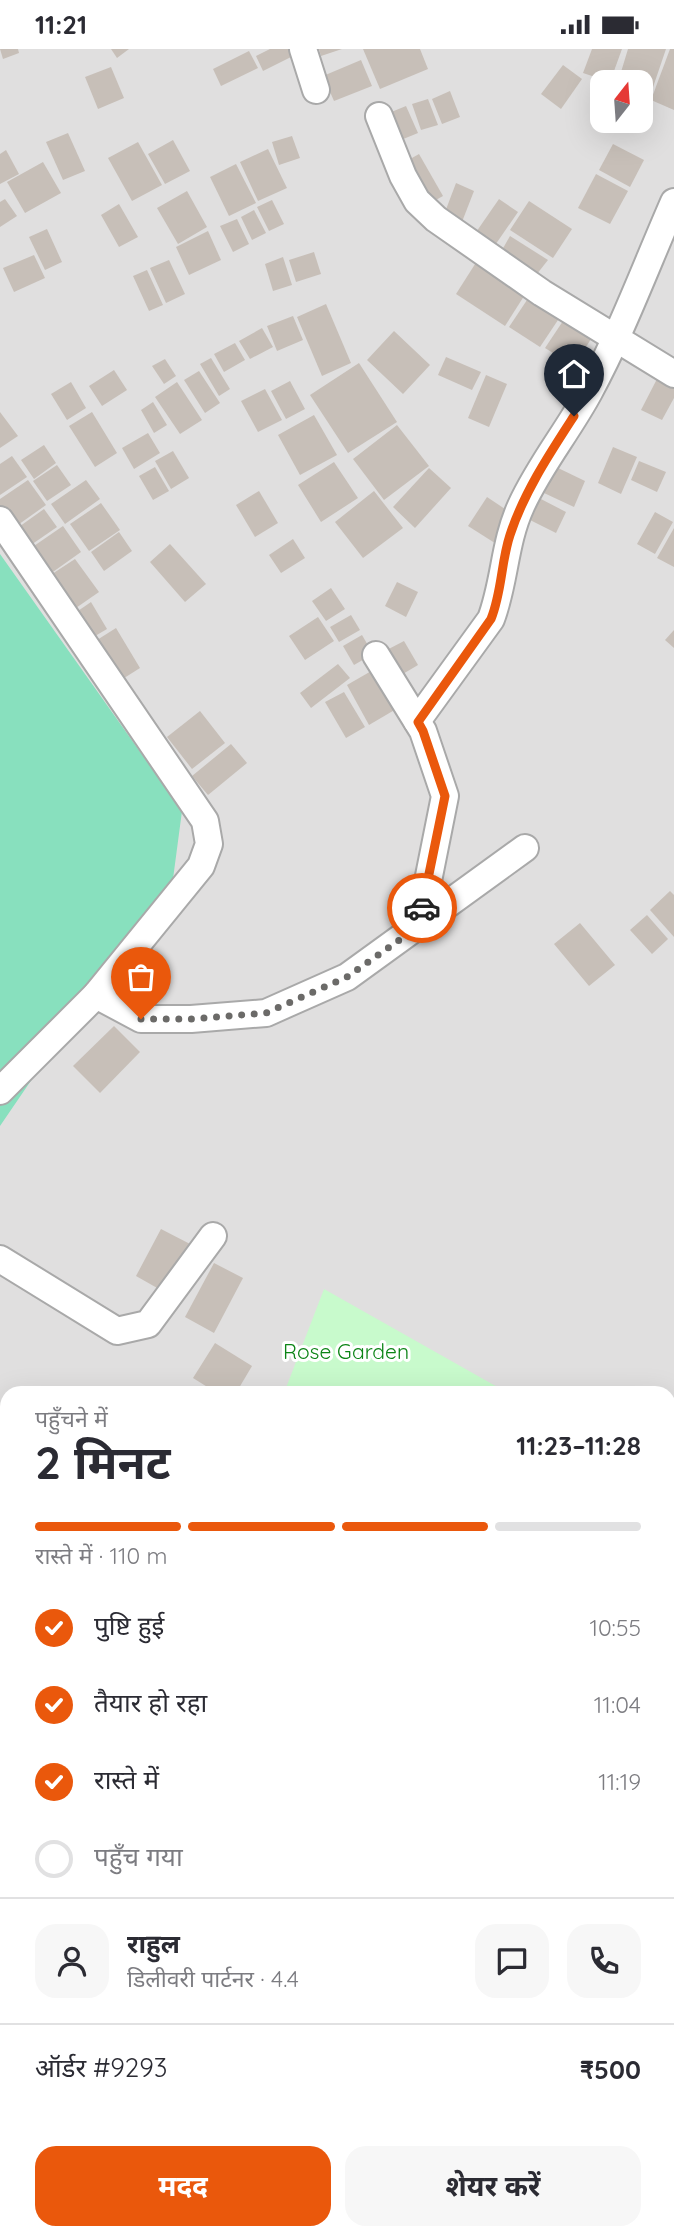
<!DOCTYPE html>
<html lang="hi">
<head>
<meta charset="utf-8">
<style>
  body { margin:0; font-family:Quicksand,"Noto Sans Devanagari",sans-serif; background:#f7f7f7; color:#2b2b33; height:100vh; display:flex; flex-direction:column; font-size:26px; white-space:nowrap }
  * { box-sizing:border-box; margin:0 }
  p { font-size:23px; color:#7c7c81 }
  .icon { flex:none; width:38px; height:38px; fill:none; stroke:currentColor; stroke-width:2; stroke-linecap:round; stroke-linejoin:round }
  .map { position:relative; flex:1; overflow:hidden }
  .drawer { position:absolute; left:0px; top:1337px; width:676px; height:854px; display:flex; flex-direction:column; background:#fff; border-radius:21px 21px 0 0; box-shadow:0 7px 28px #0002 }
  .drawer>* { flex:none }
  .needle { width:46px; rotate:17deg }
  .buttons { position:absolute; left:590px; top:21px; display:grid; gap:14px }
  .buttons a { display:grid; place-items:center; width:63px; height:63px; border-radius:14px; background:#fff; box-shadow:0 7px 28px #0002; font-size:35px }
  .pin { position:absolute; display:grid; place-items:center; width:60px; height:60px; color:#fff; margin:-72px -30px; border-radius:50% 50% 50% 0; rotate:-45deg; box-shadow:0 0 7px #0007 }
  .pin .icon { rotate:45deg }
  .courier { position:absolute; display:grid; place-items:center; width:70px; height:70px; margin:-35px; border:5px solid #ea580c; border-radius:50%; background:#fff; color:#222; box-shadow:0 2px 9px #0007 }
  .headline em { font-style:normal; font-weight:700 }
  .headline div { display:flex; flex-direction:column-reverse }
  .headline { display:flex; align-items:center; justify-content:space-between; height:119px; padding:0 35px }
  h1 { font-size:46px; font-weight:700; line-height:52px }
  .bar { display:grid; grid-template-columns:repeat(4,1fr); gap:10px 7px; align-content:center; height:84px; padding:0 35px }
  .bar i { height:9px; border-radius:5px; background:#e1e1e2 }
  .bar .selected { background:#ea580c }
  .bar p { grid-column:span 4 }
  .line { display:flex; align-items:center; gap:18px; padding:0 35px; border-top:2px solid #e1e1e2 }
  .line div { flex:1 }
  .round { display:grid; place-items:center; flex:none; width:74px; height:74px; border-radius:21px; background:#f7f7f7 }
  ol { padding:0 35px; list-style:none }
  li { display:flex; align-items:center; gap:21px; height:77px }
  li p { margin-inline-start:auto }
  li .icon { padding:7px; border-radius:50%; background:#ea580c; color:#fff; stroke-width:4 }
  li:last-child { color:#7c7c81 }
  li i { width:38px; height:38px; border:4px solid #e1e1e2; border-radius:50% }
  .cta { display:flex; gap:14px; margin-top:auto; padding:14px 35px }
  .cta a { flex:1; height:80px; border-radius:21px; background:#ea580c; color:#fff; font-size:28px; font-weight:700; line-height:80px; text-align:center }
  .cta a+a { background:#f7f7f7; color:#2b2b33 }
  .status { display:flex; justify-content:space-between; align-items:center; height:49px; padding:0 35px; background:#fff; direction:ltr }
  .status svg { height:19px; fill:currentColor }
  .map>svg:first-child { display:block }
  .residential { fill:#e0dfdf; fill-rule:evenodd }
  .park { fill:#c8facc }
  .pitch { fill:#88e0be }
  .building { fill:#c7bfb8 }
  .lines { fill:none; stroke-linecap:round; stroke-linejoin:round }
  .minor-casing { stroke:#a9a9a9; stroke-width:30 }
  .primary-casing { stroke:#a06b00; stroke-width:42 }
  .minor { stroke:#fff; stroke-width:26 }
  .primary { stroke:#fcd6a4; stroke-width:38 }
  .done { stroke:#6b6a68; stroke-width:7; stroke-dasharray:0 12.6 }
  .route { stroke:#ea580c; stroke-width:9 }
  .labels { text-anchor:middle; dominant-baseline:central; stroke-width:6; stroke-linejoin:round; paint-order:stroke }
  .park-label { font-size:21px; fill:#0c8416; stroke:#fff }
</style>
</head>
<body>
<div class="status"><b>11:21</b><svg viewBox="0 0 49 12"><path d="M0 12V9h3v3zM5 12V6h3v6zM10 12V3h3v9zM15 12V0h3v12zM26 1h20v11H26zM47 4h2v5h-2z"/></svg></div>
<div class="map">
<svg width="674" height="2191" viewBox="0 0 674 2191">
  <rect width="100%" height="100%" fill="#f2efe9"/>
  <!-- residential -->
  <path class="residential" d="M0,0H674V2191H0ZM602,33H640V72H602ZM7,1344H668V2184H7Z"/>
  <!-- park -->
  <g class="park">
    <polygon points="324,1240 508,1344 284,1344"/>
    <polygon points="669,1434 674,1438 674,1788 668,1786"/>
  </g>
  <!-- pitch -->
  <polygon class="pitch" points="0,505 182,762 173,830 84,954 0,1077"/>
  <!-- building -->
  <g class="building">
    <polygon points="0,0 18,0 19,4 3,10"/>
    <polygon points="111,0 129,0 117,9"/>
    <polygon points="270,0 290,0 293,7 263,22 256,7"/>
    <polygon points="319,0 342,0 321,7"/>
    <polygon points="363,0 420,0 428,20 380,40"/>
    <polygon points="592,0 622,0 610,33 583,24"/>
    <polygon points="628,0 666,0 650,47 640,44 640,33 618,33"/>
    <polygon points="670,0 674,0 674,61 651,51"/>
    <polygon points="249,2 258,19 221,37 213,20"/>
    <polygon points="361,11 372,37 334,52 323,27"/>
    <polygon points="563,16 582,30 561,60 541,45"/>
    <polygon points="111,18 124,49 98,60 85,28"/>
    <polygon points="450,42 460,68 442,75 432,50"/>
    <polygon points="428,50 438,76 421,81 412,55"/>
    <polygon points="406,57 418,84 396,93 384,66"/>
    <polygon points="68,84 85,122 63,131 46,93"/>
    <polygon points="292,87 300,109 279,116 272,93"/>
    <polygon points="173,91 190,122 165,135 148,105"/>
    <polygon points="138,93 162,136 132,152 108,109"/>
    <polygon points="613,95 644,111 630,138 599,121"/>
    <polygon points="268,100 287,139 258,152 240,113"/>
    <polygon points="6,101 19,125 0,135 0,105"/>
    <polygon points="419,105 443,147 427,156 403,114"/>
    <polygon points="43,113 61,144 25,164 7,133"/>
    <polygon points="236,115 256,154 229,167 210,128"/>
    <polygon points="596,125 628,142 610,175 578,159"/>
    <polygon points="456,134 474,142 460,178 442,171"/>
    <polygon points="187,142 207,178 178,195 157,159"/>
    <polygon points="5,150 17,167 0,178 0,153"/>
    <polygon points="499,150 518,163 491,202 472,189"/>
    <polygon points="272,151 284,175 269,182 257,158"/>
    <polygon points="529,152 572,180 553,209 510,181"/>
    <polygon points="119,155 138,188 119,198 101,166"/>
    <polygon points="254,161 266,184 252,191 241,168"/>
    <polygon points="237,170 249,195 233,203 220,177"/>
    <polygon points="47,180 62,213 45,221 29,188"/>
    <polygon points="208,182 221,211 189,226 176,198"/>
    <polygon points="510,187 548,211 533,230 498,208"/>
    <polygon points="314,203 321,225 296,233 289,211"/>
    <polygon points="34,206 45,229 14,243 3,219"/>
    <polygon points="283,208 292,236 273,242 265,215"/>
    <polygon points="169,211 185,245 166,254 150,219"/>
    <polygon points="477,212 526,244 505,277 456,245"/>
    <polygon points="147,221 163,256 149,262 133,227"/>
    <polygon points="529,248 560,268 540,298 509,278"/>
    <polygon points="326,255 351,314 322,327 297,268"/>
    <polygon points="293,267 303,291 277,302 267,277"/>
    <polygon points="563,272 591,290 574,317 545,299"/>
    <polygon points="262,279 273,298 250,310 239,292"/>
    <polygon points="394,282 430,316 403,345 367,311"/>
    <polygon points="235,294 245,311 224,323 214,305"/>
    <polygon points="446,308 481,323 472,341 438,326"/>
    <polygon points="211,309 230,340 219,347 200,315"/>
    <polygon points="165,310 176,327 164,335 152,317"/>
    <polygon points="359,314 397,373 348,404 310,346"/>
    <polygon points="114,321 127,341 102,357 89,337"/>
    <polygon points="199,322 220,354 205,364 184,331"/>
    <polygon points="486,326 507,335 489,378 468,369"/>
    <polygon points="658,328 674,337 674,349 662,371 641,361"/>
    <polygon points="290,332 305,360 286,370 271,342"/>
    <polygon points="71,333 86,359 67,371 51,345"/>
    <polygon points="177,333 202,371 180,385 155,348"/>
    <polygon points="265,340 282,371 258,383 241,352"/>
    <polygon points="153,353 167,376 154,384 141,361"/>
    <polygon points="0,363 18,387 0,399"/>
    <polygon points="92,363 117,404 95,418 69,377"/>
    <polygon points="314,366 337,406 300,426 278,386"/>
    <polygon points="397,376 429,417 384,451 353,410"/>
    <polygon points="148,384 160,404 134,420 122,399"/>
    <polygon points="44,396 56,414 34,430 21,411"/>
    <polygon points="613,398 637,408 621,445 598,434"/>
    <polygon points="173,402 189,429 171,440 155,412"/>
    <polygon points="12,407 27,428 0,446 0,415"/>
    <polygon points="639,412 666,423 657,443 631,431"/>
    <polygon points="334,413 358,449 321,473 298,436"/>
    <polygon points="57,416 71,436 47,452 33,432"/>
    <polygon points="155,418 169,442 153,451 139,427"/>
    <polygon points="556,418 585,432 574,458 544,444"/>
    <polygon points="429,419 451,439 415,479 393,458"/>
    <polygon points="28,431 46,456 15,478 0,456 0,450"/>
    <polygon points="86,431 100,450 65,475 51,455"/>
    <polygon points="259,442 278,474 255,488 236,456"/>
    <polygon points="374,442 403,479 363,509 335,473"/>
    <polygon points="487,448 517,468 498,496 468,477"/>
    <polygon points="539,449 566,463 556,484 528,470"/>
    <polygon points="101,454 120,481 89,502 70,475"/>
    <polygon points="44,460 57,478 28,498 16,480"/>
    <polygon points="655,463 673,473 655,505 637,495"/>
    <polygon points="63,477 81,503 50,525 31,499"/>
    <polygon points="674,479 674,518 657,509"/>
    <polygon points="119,483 132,502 104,522 91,503"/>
    <polygon points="293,490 305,509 281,524 269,506"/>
    <polygon points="170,495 206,535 185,553 150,513"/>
    <polygon points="75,510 99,543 73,561 49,527"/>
    <polygon points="397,533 418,543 406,568 385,557"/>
    <polygon points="331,539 345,560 326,572 312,552"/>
    <polygon points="91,553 107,580 90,590 75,564"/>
    <polygon points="351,566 360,581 339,593 330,578"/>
    <polygon points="318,568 334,592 305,611 289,587"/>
    <polygon points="116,579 140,619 121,631 97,591"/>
    <polygon points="674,581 674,599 665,591"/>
    <polygon points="362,586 373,605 354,616 343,597"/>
    <polygon points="404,592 418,616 396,629 381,604"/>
    <polygon points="338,615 350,629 311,659 300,644"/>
    <polygon points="380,617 403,656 369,676 347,636"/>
    <polygon points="344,643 365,678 346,689 325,653"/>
    <polygon points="200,662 225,694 192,720 167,688"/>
    <polygon points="231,695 247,714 208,746 192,727"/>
    <polygon points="670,842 674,846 674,888 650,861"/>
    <polygon points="647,866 668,890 652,905 630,881"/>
    <polygon points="580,874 615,916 589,937 554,895"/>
    <polygon points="114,977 140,1003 100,1044 73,1017"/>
    <polygon points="161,1180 192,1196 166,1244 136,1227"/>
    <polygon points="214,1214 243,1229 214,1284 185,1268"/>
    <polygon points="215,1294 252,1317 236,1344 217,1344 193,1329"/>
  </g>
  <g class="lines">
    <!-- minor casing -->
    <g class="minor-casing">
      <g id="minor">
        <polyline points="303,0 316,41"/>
        <polyline points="379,67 403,127 417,152 436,170 542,244 674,325"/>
        <polyline points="0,471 205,772 209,795 201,817 96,946 0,1042"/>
        <polyline points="376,606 423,682 445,747 419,877"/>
        <path d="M417,672L491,570C505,533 504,494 521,457C539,417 568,382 589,343C622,282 646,217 674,153"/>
        <polyline points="96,946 141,970 191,970 266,964 347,928 525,799"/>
        <polyline points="0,1210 117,1282 148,1275 213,1187"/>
      </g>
    </g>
    <!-- primary casing -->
    <g class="primary-casing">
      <g id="primary">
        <polyline points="0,1562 7,1565"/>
        <polyline points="0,1642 7,1645"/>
        <polyline points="668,1838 674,1840"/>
        <polyline points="668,1920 674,1922"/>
      </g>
    </g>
    <!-- minor -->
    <use href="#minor" class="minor"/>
    <!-- primary -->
    <use href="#primary" class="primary"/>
  </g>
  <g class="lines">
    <!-- done -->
    <polyline class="done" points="141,970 191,970 266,964 347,928 419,877 422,859"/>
    <!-- route -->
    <path class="route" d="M422,859L445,747L423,682L418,673L491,570C502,543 501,513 510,486C524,443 550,404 574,367"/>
  </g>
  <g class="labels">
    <!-- park labels -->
    <g class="park-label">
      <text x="346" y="1302">Rose Garden</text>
    </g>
  </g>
</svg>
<div class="buttons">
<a><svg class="needle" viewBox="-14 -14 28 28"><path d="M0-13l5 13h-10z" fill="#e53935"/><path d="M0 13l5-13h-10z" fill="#7c7c81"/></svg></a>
</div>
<div class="pin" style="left:141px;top:970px;background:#ea580c"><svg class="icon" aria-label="bag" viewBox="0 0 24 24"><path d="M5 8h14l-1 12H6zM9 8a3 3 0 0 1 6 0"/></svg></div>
<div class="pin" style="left:574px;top:367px;background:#1f2937"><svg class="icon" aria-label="home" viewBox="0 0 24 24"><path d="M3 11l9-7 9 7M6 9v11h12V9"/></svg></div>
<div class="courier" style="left:422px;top:859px"><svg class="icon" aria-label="car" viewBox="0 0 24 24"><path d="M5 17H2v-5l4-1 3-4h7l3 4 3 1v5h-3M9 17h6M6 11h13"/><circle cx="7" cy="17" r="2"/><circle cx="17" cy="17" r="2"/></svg></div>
<section class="drawer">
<div class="headline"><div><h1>2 मिनट</h1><p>पहुँचने में</p></div><em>11:23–11:28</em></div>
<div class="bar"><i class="selected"></i><i class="selected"></i><i class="selected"></i><i></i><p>रास्ते में · 110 m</p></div>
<ol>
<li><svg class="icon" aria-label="check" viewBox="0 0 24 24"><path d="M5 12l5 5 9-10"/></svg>पुष्टि हुई<p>10:55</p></li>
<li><svg class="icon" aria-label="check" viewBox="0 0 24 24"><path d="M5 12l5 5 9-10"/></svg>तैयार हो रहा<p>11:04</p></li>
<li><svg class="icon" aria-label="check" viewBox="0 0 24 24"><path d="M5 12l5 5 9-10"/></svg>रास्ते में<p>11:19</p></li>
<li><i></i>पहुँच गया</li>
</ol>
<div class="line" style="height:126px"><a class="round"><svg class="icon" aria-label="person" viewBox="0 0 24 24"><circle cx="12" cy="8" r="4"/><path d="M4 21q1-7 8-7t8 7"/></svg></a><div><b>राहुल</b><p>डिलीवरी पार्टनर · 4.4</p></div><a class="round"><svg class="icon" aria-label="chat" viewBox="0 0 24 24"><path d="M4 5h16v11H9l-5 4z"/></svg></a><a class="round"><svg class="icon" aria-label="phone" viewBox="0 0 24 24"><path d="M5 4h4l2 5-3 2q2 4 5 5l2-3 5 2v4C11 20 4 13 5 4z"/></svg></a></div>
<div class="line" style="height:91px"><div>ऑर्डर #9293</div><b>₹500</b></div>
<div class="cta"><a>मदद</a><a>शेयर करें</a></div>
</section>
</div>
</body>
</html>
